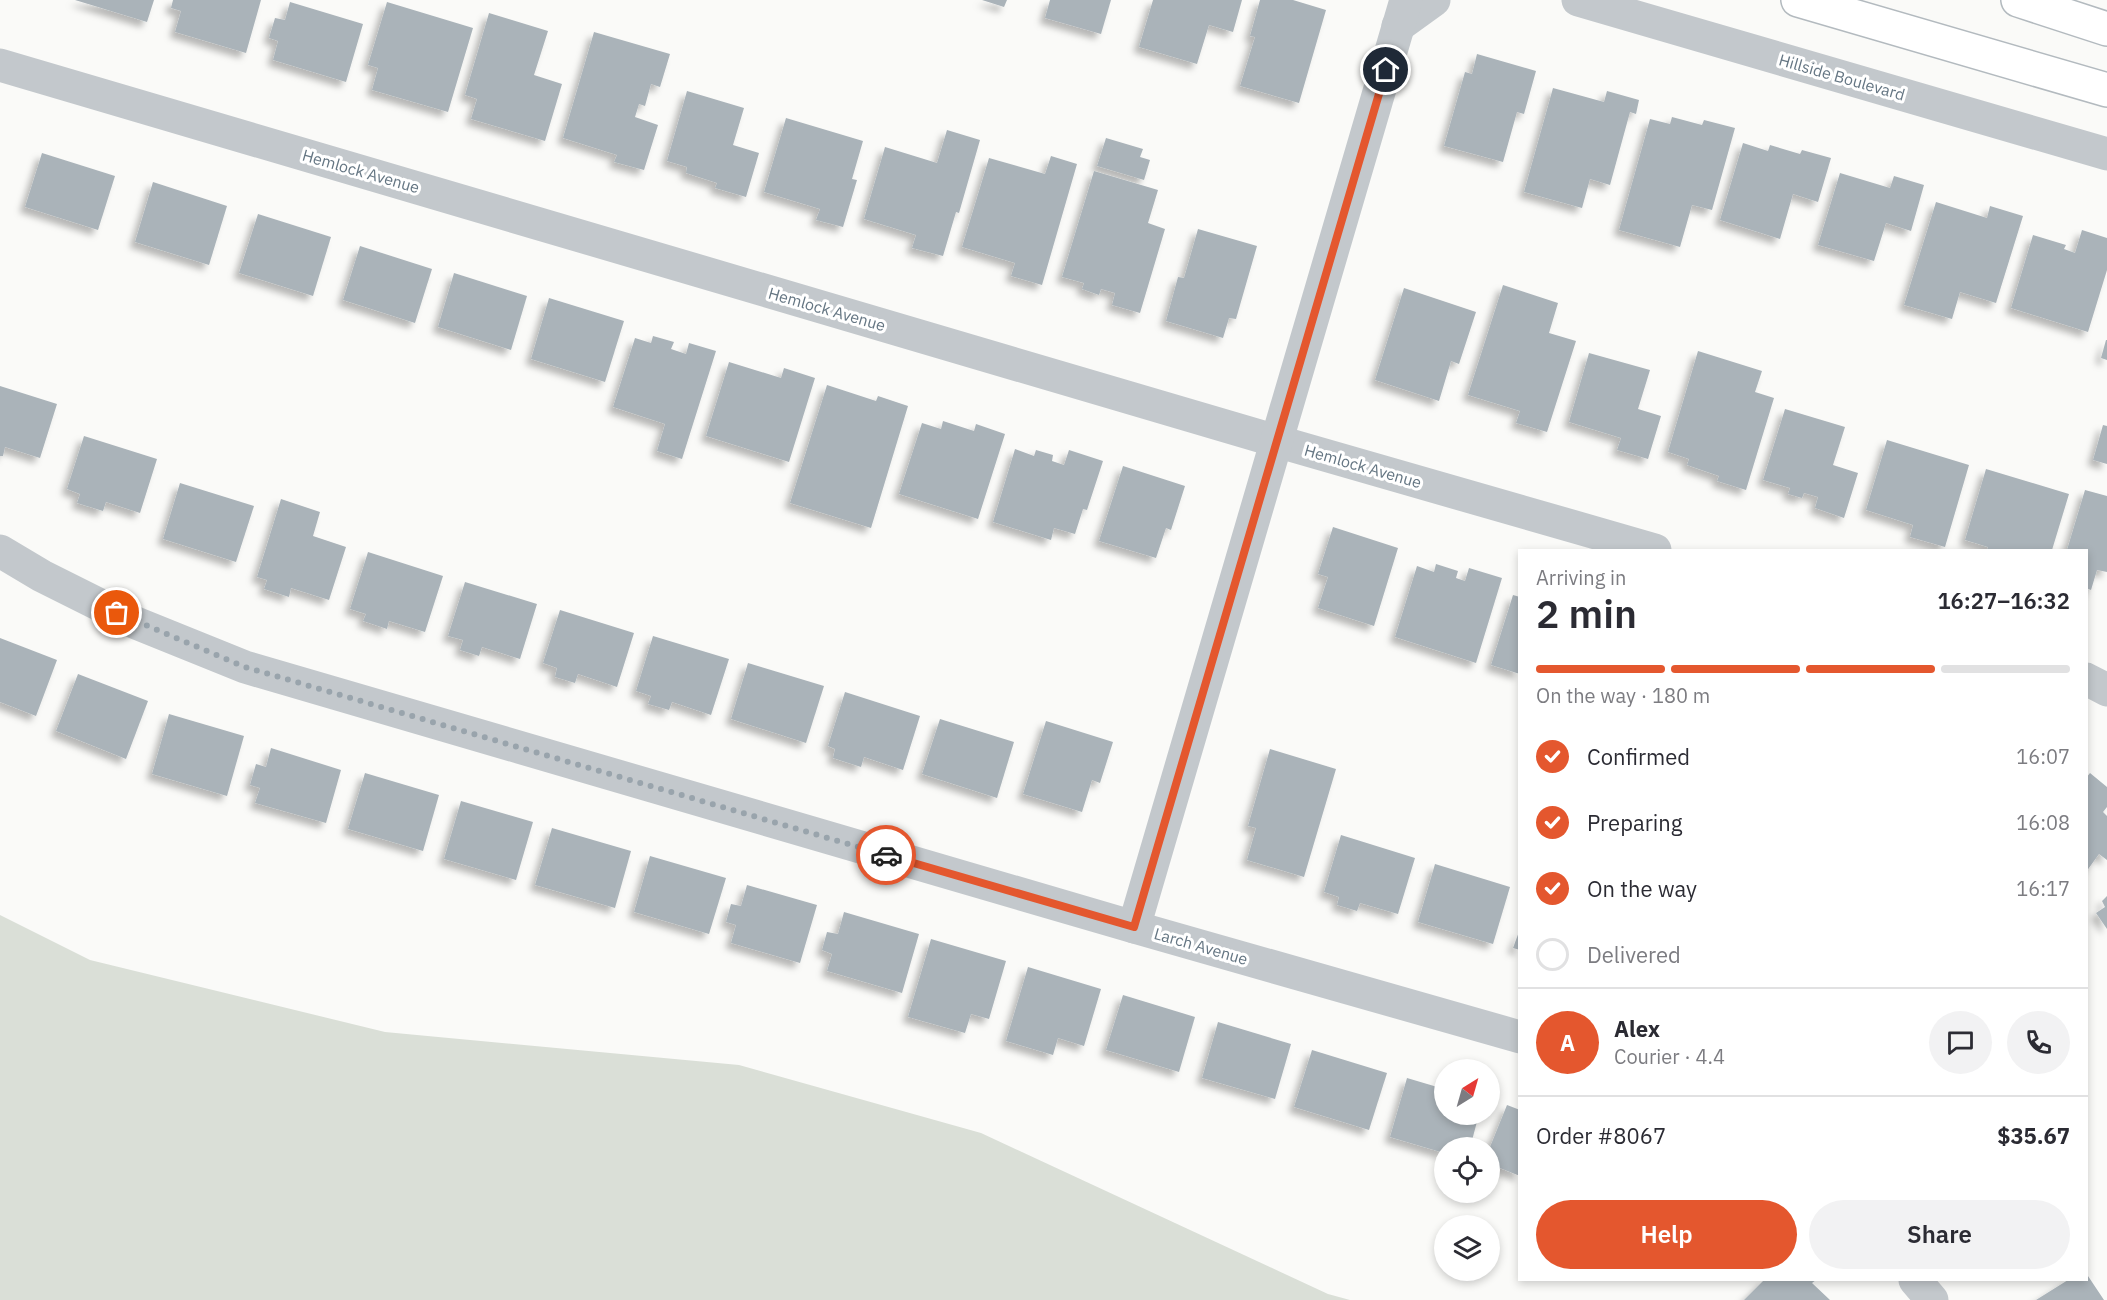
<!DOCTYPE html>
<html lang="en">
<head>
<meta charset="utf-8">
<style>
  body { margin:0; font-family:"IBM Plex Sans",sans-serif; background:#f2f2f3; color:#2b2b33; height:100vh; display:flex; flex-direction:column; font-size:22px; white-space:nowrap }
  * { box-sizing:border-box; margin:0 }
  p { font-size:20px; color:#7c7c81 }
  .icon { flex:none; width:33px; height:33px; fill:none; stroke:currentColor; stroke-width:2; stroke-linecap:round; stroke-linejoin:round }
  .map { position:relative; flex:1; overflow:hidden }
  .side { position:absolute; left:1518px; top:549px; width:570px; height:732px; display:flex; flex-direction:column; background:#fff; border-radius:0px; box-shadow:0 3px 9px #0003 }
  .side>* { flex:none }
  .needle { width:39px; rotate:37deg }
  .fabs { position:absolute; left:1434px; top:1059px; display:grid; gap:12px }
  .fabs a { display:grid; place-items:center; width:66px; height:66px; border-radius:50%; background:#fff; box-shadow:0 3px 9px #0003; font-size:30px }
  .pin { position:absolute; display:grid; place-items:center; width:51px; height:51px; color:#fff; margin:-26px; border:3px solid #fff; border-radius:50%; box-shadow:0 2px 6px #0007 }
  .courier { position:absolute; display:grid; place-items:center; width:60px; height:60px; margin:-30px; border:4px solid #e4572e; border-radius:50%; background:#fff; color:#222; box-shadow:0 2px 8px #0007 }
  .overview em { font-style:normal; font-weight:600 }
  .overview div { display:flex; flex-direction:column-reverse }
  .overview { display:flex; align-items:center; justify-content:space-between; height:102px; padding:0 18px }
  h1 { font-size:39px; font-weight:600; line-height:45px }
  .bar { display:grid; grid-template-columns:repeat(4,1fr); gap:9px 6px; align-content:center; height:72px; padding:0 18px }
  .bar i { height:8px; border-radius:4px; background:#e1e1e2 }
  .bar .active { background:#e4572e }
  .bar p { grid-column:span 4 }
  .line { display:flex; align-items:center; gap:15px; padding:0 18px; border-top:2px solid #e1e1e2 }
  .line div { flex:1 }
  .round { display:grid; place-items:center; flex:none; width:63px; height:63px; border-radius:32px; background:#f2f2f3 }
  ol { padding:0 18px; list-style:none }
  li { display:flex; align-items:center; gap:18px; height:66px }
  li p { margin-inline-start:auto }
  li .icon { padding:6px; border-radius:50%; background:#e4572e; color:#fff; stroke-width:4 }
  li:last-child { color:#7c7c81 }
  li i { width:33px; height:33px; border:3px solid #e1e1e2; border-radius:50% }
  .action { display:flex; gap:12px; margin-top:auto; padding:12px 18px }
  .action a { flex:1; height:69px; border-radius:36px; background:#e4572e; color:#fff; font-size:24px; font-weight:600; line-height:69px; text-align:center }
  .action a+a { background:#f2f2f3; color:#2b2b33 }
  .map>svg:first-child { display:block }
  .green { fill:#dadfd7 }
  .building { fill:#aab3b9; filter:url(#shadow) }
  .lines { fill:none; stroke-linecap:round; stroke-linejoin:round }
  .secondary-casing { stroke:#b3babf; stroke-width:36 }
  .street { stroke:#c3c8cc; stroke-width:33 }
  .secondary { stroke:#fff; stroke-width:33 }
  .done { stroke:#99a4ac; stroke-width:6; stroke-dasharray:0 10.8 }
  .route { stroke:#e4572e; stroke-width:8 }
  .labels { text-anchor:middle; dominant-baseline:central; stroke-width:6; stroke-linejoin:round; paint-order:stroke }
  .street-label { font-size:16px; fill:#657683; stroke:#fff }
</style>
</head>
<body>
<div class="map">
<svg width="2107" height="1300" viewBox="0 0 2107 1300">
  <defs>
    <filter id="shadow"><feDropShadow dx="-5.5" dy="5.5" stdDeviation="3" flood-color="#0004"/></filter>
  </defs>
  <rect width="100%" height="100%" fill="#fafaf8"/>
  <!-- green -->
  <polygon class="green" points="0,915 90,960 385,1032 739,1065 981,1133 1328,1294 1350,1300 0,1300"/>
  <!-- building -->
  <g class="building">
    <polygon points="75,0 154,0 147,22"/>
    <polygon points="173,0 261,0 246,53 175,32 181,11 171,8"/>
    <polygon points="982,0 1007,0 1004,7"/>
    <polygon points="1050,0 1111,0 1101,34 1045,18"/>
    <polygon points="1153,0 1242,0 1233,32 1209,25 1197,64 1139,47"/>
    <polygon points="1260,0 1293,0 1326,10 1299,103 1240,86 1255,37 1250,36"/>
    <polygon points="290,2 363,24 346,82 273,60 278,41 269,38 275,18 285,20"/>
    <polygon points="387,2 473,28 448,112 372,90 378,68 368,65"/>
    <polygon points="489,13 548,31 534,75 562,84 545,141 471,119 477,99 465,95"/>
    <polygon points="594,32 670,54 660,87 651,84 645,106 639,104 635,117 658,125 644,170 614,162 617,155 563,138"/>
    <polygon points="1477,54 1536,71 1524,114 1517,112 1503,162 1444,146 1465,72 1472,74"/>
    <polygon points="1553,88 1604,102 1607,91 1639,100 1636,114 1630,112 1610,185 1590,179 1582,208 1524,192"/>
    <polygon points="687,91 744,108 733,145 759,153 746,197 715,188 717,183 686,173 687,167 667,161"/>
    <polygon points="1672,117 1702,125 1704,120 1735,128 1712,210 1692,205 1680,247 1619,230 1650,119 1670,124"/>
    <polygon points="786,118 863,141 852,179 857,180 843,227 816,220 820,209 764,192"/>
    <polygon points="947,130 980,140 959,213 956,212 943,256 912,248 916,235 864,219 885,147 937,163"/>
    <polygon points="1106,138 1143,149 1140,157 1150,160 1144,180 1097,166"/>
    <polygon points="1743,143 1768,151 1770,145 1800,154 1802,150 1831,158 1818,202 1793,194 1780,239 1720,220"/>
    <polygon points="42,153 115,176 98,230 25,207"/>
    <polygon points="1051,156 1077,164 1042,285 1011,276 1015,263 962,247 989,158 1045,174"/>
    <polygon points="1094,171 1158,190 1148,223 1165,229 1140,313 1112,305 1115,293 1101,289 1099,295 1082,289 1084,283 1062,277"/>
    <polygon points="1840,173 1890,188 1894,176 1924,185 1911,231 1886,223 1874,261 1818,245"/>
    <polygon points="153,182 227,206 209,265 135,242"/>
    <polygon points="1936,202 1987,218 1990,206 2023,216 1996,303 1960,292 1952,319 1904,305"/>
    <polygon points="258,214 331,237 313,296 239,273"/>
    <polygon points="1198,229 1257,246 1236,319 1229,318 1223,338 1166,321 1178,277 1184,278"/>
    <polygon points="2082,230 2107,238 2107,270 2088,332 2011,308 2033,235 2066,245 2064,249 2075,253"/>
    <polygon points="360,246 432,269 415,323 343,300"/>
    <polygon points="454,273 527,296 511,350 438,327"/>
    <polygon points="1503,285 1558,303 1549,333 1576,341 1547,432 1516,423 1520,411 1468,395"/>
    <polygon points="1404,288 1476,312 1459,364 1451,361 1439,401 1375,380"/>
    <polygon points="549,298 624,321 605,382 531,359"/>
    <polygon points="653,336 674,342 671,349 686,354 689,343 716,351 682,459 657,451 665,424 613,407 635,338 651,343"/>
    <polygon points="2106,340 2107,340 2107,360 2101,358"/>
    <polygon points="1698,351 1762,371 1755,392 1774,398 1746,490 1717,481 1719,476 1687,465 1689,459 1668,452"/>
    <polygon points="1589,353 1650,370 1638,409 1661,416 1648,459 1617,450 1621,438 1569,422"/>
    <polygon points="729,362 781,378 784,368 815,378 789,462 706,436"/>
    <polygon points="827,385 876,401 878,396 908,406 871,528 790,503"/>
    <polygon points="0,386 57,404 40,458 5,447 3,456 0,456"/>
    <polygon points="1785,409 1845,427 1833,465 1858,473 1844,518 1815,508 1818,497 1804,493 1802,498 1788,494 1790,488 1763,480"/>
    <polygon points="943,421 974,431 976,424 1005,434 978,519 899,494 922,423 941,429"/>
    <polygon points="2103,425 2107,426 2107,464 2093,460"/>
    <polygon points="84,436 157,459 140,513 106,502 103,511 77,503 80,494 67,489"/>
    <polygon points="1887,440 1969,465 1945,547 1910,537 1913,525 1866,510"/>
    <polygon points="1015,449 1034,456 1036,450 1053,455 1052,461 1064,465 1069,450 1103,461 1087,510 1083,509 1075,534 1054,528 1051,540 993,522"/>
    <polygon points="1123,466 1185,486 1171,530 1166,528 1156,558 1099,541"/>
    <polygon points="1986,469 2069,494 2052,550 1987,550 1988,547 1965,540"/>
    <polygon points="180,483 254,506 236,562 163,539"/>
    <polygon points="2085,490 2107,496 2107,572 2097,570 2091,590 2086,588 2086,550 2067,550"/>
    <polygon points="281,499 320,512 313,536 346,547 329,600 291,588 289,597 264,589 267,580 257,577"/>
    <polygon points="1333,527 1398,548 1374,626 1318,608 1328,577 1318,574"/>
    <polygon points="368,552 443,576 425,632 389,621 387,629 363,621 366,614 350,609"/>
    <polygon points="1436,564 1458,571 1456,578 1465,581 1469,568 1502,578 1476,663 1395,637 1417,566 1434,572"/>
    <polygon points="465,582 537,604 520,659 482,647 479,656 460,650 463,640 448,636"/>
    <polygon points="1513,595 1520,597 1520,674 1491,665"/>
    <polygon points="560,610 634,633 617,687 578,674 575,683 555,677 557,668 543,663"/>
    <polygon points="653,636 729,659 711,715 672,702 669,710 648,704 651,696 636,691"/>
    <polygon points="0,638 57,660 36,716 0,702"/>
    <polygon points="748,663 824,686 806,743 731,719"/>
    <polygon points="78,674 148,701 126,759 56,731"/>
    <polygon points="845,692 920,716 903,770 864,757 861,767 833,758 835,749 828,746"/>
    <polygon points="169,714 244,736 227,796 152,774"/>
    <polygon points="940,719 1014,742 997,798 922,774"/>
    <polygon points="1046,721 1113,742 1100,783 1092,780 1082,812 1023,794"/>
    <polygon points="271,748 341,770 326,823 255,803 260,788 250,785 256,764 266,767"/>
    <polygon points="1270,749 1336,769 1304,877 1247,860 1256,828 1248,826"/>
    <polygon points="365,773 439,795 423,851 348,829"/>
    <polygon points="2090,773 2107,787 2107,807 2103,812 2107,816 2107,860 2099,854 2086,872 2086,778"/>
    <polygon points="461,801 533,822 516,880 444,859"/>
    <polygon points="552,828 631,851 615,908 535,885"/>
    <polygon points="1341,835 1415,858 1398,914 1360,903 1357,911 1337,905 1339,897 1324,892"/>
    <polygon points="650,856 726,878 709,934 634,912"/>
    <polygon points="1435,864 1510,887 1493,944 1418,922"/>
    <polygon points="747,885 817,905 800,963 731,943 736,925 726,922 731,904 741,906"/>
    <polygon points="2107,896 2107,929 2096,913 2105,907 2102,901"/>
    <polygon points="844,912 919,934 902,993 827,971 832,954 822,950 827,932 838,934"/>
    <polygon points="1520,929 1520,950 1513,948"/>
    <polygon points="931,939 1006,961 989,1019 971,1014 965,1033 908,1017"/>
    <polygon points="1028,967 1101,989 1084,1046 1058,1038 1053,1055 1006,1041"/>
    <polygon points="1123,995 1195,1017 1179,1072 1106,1050"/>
    <polygon points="1218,1022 1291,1044 1275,1099 1202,1078"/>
    <polygon points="1312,1050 1387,1073 1369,1130 1294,1107"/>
    <polygon points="1407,1078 1444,1089 1444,1114 1479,1114 1470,1148 1444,1148 1444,1153 1390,1137"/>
    <polygon points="1507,1105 1520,1110 1520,1176 1490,1164 1490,1147"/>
    <polygon points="2086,1273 2104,1300 2036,1300 2068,1280 2086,1280"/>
    <polygon points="1764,1280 1816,1280 1812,1283 1830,1300 1744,1300"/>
  </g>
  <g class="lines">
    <!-- secondary casing -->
    <g class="secondary-casing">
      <g id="secondary">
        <polyline points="1798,0 2107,90"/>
        <polyline points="2018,0 2107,29"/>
      </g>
    </g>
    <!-- street -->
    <g class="street">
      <polyline points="1578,0 2107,154"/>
      <polyline points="1398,26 1434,0"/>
      <polyline points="0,65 1276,441 1655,550"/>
      <polyline points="0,551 42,576 136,623 245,667 1134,927 1520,1037"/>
      <polyline points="2086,679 2107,690"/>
      <polyline points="1134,927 1406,0"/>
      <polyline points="1915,1280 1932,1300"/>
    </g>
    <!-- secondary -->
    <use href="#secondary" class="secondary"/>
  </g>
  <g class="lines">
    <!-- done -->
    <polyline class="done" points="117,613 245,667 886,855"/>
    <!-- route -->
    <polyline class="route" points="886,855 1134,927 1386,70"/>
  </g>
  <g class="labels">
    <!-- street labels -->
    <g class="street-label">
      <text transform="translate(1842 77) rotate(16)">Hillside Boulevard</text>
      <text transform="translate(361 171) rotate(16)">Hemlock Avenue</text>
      <text transform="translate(827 309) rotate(16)">Hemlock Avenue</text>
      <text transform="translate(1363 466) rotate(16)">Hemlock Avenue</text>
      <text transform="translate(1201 946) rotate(16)">Larch Avenue</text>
    </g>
  </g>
</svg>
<div class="fabs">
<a><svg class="needle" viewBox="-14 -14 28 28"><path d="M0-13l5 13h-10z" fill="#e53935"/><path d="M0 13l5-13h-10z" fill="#7c7c81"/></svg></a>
<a><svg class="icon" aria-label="locate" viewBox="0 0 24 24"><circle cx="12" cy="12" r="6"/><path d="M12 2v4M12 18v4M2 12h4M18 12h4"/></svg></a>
<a><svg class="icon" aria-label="layers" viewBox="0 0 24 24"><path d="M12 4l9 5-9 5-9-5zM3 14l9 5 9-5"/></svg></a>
</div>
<div class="pin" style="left:117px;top:613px;background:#ea580c"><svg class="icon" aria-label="bag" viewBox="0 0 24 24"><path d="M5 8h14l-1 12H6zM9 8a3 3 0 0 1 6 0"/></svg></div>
<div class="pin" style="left:1386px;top:70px;background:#1f2937"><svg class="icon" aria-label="home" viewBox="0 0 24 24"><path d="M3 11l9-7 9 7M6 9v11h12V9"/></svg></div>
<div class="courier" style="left:886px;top:855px"><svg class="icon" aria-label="car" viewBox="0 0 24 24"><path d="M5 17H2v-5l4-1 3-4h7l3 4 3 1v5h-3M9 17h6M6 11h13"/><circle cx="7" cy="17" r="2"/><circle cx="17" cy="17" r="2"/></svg></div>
<section class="side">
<div class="overview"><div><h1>2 min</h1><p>Arriving in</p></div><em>16:27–16:32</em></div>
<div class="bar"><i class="active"></i><i class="active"></i><i class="active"></i><i></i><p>On the way · 180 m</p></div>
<ol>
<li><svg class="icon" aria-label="check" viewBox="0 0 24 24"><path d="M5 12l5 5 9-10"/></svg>Confirmed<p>16:07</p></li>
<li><svg class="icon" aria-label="check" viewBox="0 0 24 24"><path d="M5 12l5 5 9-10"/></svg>Preparing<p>16:08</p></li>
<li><svg class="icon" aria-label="check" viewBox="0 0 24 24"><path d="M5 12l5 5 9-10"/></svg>On the way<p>16:17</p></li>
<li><i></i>Delivered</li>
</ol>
<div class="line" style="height:108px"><b class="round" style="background:#e4572e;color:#fff">A</b><div><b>Alex</b><p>Courier · 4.4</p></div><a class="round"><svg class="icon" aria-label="chat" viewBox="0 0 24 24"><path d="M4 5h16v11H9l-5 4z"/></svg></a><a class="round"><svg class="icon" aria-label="phone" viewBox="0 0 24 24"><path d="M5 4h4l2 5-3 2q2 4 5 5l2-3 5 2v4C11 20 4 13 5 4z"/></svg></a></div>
<div class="line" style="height:78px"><div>Order #8067</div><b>$35.67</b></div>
<div class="action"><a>Help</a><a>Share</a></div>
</section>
</div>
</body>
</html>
